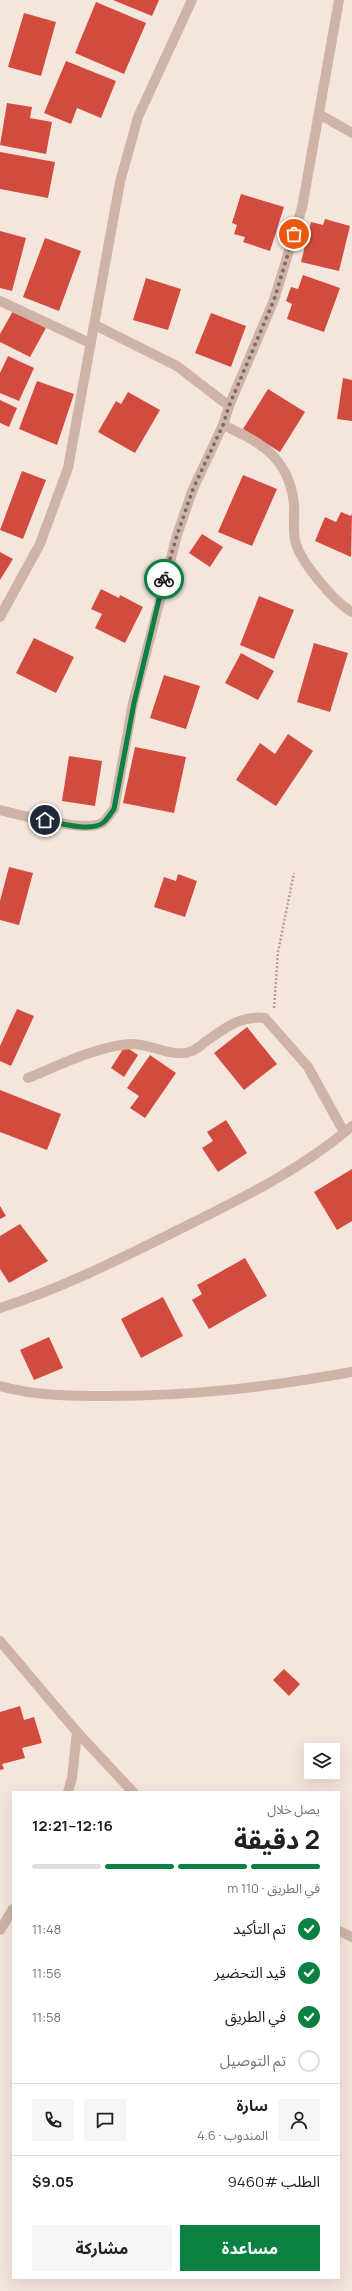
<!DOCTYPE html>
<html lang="ar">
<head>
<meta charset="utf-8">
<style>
  body { margin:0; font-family:Manrope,"Noto Sans Arabic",sans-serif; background:#f6f6f6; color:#202124; direction:rtl; height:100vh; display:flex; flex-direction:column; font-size:15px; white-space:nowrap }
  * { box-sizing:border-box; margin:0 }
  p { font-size:13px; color:#757577 }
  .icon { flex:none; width:22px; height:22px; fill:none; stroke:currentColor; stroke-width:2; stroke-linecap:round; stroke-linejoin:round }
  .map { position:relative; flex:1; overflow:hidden; direction:ltr }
  .side { position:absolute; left:12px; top:1791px; width:328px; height:488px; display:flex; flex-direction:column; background:#fff; border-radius:0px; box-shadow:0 4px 16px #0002; direction:rtl }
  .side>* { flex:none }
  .fabs { position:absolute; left:304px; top:1743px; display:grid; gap:8px }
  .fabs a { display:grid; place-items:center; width:36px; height:36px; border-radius:0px; background:#fff; box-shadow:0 4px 16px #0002; font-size:20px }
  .pin { position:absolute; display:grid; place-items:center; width:34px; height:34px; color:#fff; margin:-17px; border:2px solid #fff; border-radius:50%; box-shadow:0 1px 4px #0007 }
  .courier { position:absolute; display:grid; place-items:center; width:40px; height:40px; margin:-20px; border:3px solid #0b8043; border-radius:50%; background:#fff; color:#222; box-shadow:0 1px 5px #0007 }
  .summary em { font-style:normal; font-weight:700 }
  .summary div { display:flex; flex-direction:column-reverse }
  .summary { display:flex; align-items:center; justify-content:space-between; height:68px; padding:0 20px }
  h1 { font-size:26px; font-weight:700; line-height:30px }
  .bar { display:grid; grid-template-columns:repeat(4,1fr); gap:6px 4px; align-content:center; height:48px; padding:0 20px }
  .bar i { height:5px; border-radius:3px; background:#e0e0e0 }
  .bar .selected { background:#0b8043 }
  .bar p { grid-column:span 4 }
  .line { display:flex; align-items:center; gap:10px; padding:0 20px; border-top:1px solid #e0e0e0 }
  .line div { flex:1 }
  .round { display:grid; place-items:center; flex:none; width:42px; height:42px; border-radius:0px; background:#f6f6f6 }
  ol { padding:0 20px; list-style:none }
  li { display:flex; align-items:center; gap:12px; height:44px }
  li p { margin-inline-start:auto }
  li .icon { padding:4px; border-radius:50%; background:#0b8043; color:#fff; stroke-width:4 }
  li:last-child { color:#757577 }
  li i { width:22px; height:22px; border:2px solid #e0e0e0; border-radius:50% }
  .cta { display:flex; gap:8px; margin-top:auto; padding:8px 20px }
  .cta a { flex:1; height:46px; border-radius:0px; background:#0b8043; color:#fff; font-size:16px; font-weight:700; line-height:46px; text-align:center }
  .cta a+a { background:#f6f6f6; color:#202124 }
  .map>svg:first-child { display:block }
  .building { fill:#d14c3f }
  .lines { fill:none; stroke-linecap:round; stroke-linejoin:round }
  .path { stroke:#bb9d91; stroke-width:2.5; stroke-dasharray:2 2; stroke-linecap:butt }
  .service { stroke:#cfb3a7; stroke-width:10 }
  .minor { stroke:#cfb3a7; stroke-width:10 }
  .tertiary { stroke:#cfb3a7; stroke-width:10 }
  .done { stroke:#7b6c67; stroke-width:4; stroke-dasharray:0 7.2 }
  .route { stroke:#0b8043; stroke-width:5 }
</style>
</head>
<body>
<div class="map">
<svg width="352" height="2291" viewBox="0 0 352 2291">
  <rect width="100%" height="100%" fill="#f5e6dd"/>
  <!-- building -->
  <g class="building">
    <polygon points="113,0 159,0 152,16"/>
    <polygon points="96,2 146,23 124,74 75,53"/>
    <polygon points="24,13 56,22 41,76 8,67"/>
    <polygon points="66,61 116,81 101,118 77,108 71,124 44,113"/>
    <polygon points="7,103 32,107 30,118 52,122 46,154 0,145"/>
    <polygon points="0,152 55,162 48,198 0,189"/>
    <polygon points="241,194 284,207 270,251 243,242 245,237 234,234 237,225 232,223"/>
    <polygon points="325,219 350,226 339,271 301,262 311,222 323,225"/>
    <polygon points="0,231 26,238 12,291 0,288"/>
    <polygon points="45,238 81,251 59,311 23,297"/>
    <polygon points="303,275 340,288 324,332 287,319 292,304 286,301 291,287 298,289"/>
    <polygon points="146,278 181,289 168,330 133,320"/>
    <polygon points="13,311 46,328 30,357 0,342 0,334"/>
    <polygon points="211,313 246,326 231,367 195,353"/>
    <polygon points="8,356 34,368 19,401 0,393 0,373"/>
    <polygon points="343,378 352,380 352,421 337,419"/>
    <polygon points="37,381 74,394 57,445 19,429"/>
    <polygon points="268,389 305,412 280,452 243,429"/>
    <polygon points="128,392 160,410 135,453 98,432 116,401 121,404"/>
    <polygon points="0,400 17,408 9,427 0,423"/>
    <polygon points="22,471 46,480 23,539 0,530"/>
    <polygon points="243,475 277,489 252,546 218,532"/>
    <polygon points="341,512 351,516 352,513 351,557 315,541 325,517 336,522"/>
    <polygon points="202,534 223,547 210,567 189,553"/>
    <polygon points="0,552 13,559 0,580"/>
    <polygon points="101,589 119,598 120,595 143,607 125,643 95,628 102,614 91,609"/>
    <polygon points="259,596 294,610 274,659 240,645"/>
    <polygon points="34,638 74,657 56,693 16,673"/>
    <polygon points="314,643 348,653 330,712 297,702"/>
    <polygon points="241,653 274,671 258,700 225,683"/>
    <polygon points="164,675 200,686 186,729 150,718"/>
    <polygon points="288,734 313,751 276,806 236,780 260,743 275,754"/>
    <polygon points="135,747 186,757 174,813 123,803"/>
    <polygon points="69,756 102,761 95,806 62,801"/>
    <polygon points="9,867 33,873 19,925 0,920 0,901"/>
    <polygon points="178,874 197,881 185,917 154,907 164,877 176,881"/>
    <polygon points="17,1009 34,1016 11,1066 0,1061 0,1046"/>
    <polygon points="247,1027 277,1064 244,1090 214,1053"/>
    <polygon points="125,1046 138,1055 124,1077 111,1068"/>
    <polygon points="150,1055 176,1073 145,1118 130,1108 139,1096 127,1088"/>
    <polygon points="0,1090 61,1114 47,1150 0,1132"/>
    <polygon points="226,1120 247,1153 218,1172 202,1148 213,1141 207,1132"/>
    <polygon points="352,1169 352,1221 337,1230 314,1192"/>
    <polygon points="0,1206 6,1216 0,1219"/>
    <polygon points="20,1224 48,1261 9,1283 0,1269 0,1236"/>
    <polygon points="245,1258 267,1296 209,1329 192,1300 202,1294 197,1285"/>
    <polygon points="163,1297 183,1336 141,1358 121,1319"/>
    <polygon points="49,1337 63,1368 34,1380 20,1350"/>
    <polygon points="284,1669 300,1684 289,1696 273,1680"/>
    <polygon points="20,1706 24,1720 34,1717 42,1743 22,1748 25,1758 2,1764 4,1769 0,1770 0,1712"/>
  </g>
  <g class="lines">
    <!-- path -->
    <polyline class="path" points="274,1008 278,952 294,873"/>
    <!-- service -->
    <polyline class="service" points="319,114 352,133"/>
    <!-- minor -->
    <g class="minor">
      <polyline points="0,301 90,343"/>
      <path d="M95,325L177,366L229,406L223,425C262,443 289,458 294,504C295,516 292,533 296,544C302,563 334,602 352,612"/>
      <polyline points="229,406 274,300 302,208 339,0"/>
      <polyline points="0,617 40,544 68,468 120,182 138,117 192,0"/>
      <path d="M0,810C21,815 85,833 102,823C107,820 110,813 114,809L133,703L177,535L193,489L223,425"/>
      <path d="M28,1078C60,1065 95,1047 130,1044C151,1043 173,1059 192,1051C197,1049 201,1045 205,1042C224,1029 240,1015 265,1018L308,1067L344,1132"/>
      <path d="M0,1386C36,1396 71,1396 108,1396C193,1396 269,1387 352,1372"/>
      <polyline points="0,1641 77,1732 133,1792"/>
      <polyline points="68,1792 72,1778 77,1732"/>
      <polyline points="0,1930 13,1909"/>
      <polyline points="339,1931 352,1937"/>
    </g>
    <!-- tertiary -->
    <path class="tertiary" d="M0,1308C59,1289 114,1262 170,1234C232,1203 299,1172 352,1126"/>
  </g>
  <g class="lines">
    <!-- done -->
    <polyline class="done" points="164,579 177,535 193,489 223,425 229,406 274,300 294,234"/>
    <!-- route -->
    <path class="route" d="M45,820C59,823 92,833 104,822C108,818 111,813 114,809L134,703L164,579"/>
  </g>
</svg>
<div class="fabs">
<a><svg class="icon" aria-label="layers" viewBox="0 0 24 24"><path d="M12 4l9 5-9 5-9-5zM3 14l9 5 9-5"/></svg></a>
</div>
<div class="pin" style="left:294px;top:234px;background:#ea580c"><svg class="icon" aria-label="bag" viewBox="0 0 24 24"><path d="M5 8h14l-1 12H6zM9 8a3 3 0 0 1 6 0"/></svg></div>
<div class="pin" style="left:45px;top:820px;background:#1f2937"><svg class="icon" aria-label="home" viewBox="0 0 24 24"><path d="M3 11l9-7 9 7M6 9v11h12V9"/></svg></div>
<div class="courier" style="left:164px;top:579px"><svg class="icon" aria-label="bike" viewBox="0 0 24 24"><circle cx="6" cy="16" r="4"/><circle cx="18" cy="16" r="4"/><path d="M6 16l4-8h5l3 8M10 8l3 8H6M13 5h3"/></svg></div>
<section class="side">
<div class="summary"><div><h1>2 دقيقة</h1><p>يصل خلال</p></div><em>12:16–12:21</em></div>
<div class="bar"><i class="selected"></i><i class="selected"></i><i class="selected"></i><i></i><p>في الطريق · 110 m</p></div>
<ol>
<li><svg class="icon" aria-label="check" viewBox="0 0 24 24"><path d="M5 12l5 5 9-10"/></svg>تم التأكيد<p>11:48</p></li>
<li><svg class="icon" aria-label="check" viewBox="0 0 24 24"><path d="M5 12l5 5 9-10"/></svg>قيد التحضير<p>11:56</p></li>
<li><svg class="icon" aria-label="check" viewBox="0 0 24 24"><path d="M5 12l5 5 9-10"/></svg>في الطريق<p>11:58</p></li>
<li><i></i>تم التوصيل</li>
</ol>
<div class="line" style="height:72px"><a class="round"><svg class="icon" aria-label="person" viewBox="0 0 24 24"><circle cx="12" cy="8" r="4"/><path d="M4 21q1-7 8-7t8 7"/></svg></a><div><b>سارة</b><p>المندوب · 4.6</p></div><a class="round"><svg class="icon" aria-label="chat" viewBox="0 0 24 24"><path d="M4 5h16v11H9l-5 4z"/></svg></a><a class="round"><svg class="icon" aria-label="phone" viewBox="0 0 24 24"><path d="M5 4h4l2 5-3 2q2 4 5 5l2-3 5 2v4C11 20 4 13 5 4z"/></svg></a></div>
<div class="line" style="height:52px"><div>الطلب #9460</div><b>$9.05</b></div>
<div class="cta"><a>مساعدة</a><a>مشاركة</a></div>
</section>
</div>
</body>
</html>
